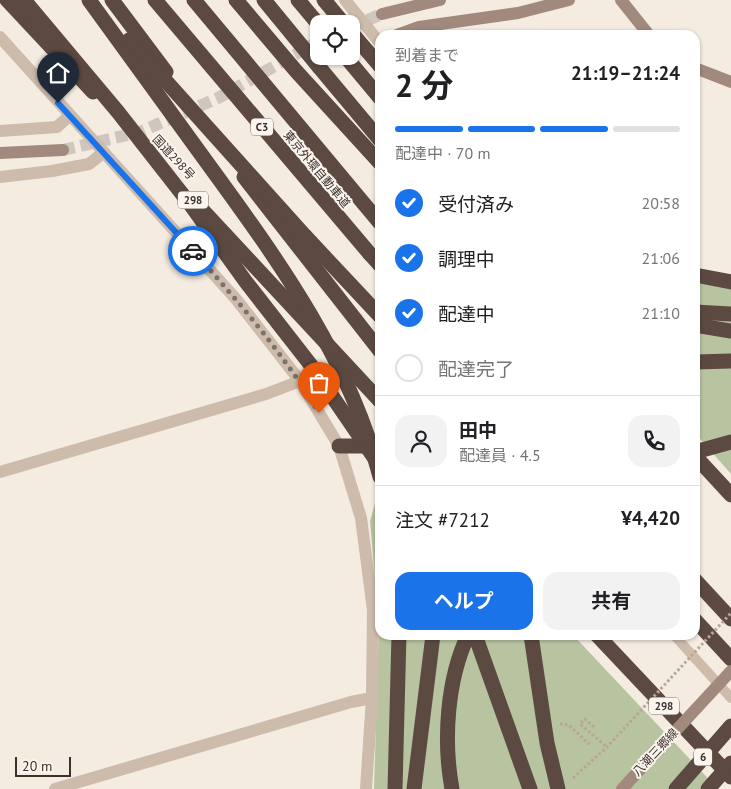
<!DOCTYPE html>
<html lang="ja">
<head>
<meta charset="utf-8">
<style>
  body { margin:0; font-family:"PT Sans","Noto Sans JP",sans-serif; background:#f2f2f2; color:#202124; height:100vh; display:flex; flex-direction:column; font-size:19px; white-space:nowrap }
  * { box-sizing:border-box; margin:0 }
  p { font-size:16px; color:#757577 }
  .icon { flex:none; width:28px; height:28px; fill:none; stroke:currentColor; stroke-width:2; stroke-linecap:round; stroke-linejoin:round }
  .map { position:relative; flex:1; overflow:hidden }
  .side { position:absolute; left:375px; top:30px; width:325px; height:610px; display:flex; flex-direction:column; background:#fff; border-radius:15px; box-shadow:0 1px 4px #0004 }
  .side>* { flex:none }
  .buttons { position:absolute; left:310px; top:15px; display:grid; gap:10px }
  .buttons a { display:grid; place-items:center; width:50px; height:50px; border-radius:10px; background:#fff; box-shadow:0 1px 4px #0004; font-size:25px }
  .scale { position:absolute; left:15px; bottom:12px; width:56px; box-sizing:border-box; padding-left:5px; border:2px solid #3b302b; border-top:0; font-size:14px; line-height:18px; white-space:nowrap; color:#3b302b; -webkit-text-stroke:4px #fbf5ee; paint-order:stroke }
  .pin { position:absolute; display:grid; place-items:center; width:42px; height:42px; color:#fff; margin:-51px -21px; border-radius:50% 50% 50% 0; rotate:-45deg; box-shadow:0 0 5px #0007 }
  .pin .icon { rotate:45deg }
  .courier { position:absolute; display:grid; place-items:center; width:50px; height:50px; margin:-25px; border:4px solid #1a73e8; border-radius:50%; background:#fff; color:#222; box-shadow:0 1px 6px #0007 }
  .overview em { font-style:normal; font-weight:700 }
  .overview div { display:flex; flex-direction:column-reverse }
  .overview { display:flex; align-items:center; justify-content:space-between; height:85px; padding:0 20px }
  h1 { font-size:32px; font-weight:700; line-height:38px }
  .bar { display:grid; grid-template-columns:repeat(4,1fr); gap:8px 5px; align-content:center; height:60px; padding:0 20px }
  .bar i { height:6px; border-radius:4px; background:#e0e0e0 }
  .bar .active { background:#1a73e8 }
  .bar p { grid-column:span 4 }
  .line { display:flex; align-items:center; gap:12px; padding:0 20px; border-top:1px solid #e0e0e0 }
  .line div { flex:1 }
  .round { display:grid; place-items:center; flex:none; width:52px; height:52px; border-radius:15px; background:#f2f2f2 }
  ol { padding:0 20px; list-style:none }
  li { display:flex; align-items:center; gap:15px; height:55px }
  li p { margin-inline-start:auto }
  li .icon { padding:5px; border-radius:50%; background:#1a73e8; color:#fff; stroke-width:4 }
  li:last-child { color:#757577 }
  li i { width:28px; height:28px; border:2px solid #e0e0e0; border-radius:50% }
  .cta { display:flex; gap:10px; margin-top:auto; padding:10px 20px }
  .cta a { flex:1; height:58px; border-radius:15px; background:#1a73e8; color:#fff; font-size:20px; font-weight:700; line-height:58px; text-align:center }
  .cta a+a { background:#f2f2f2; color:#202124 }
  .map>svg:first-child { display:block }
  .green { fill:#b8c4a0 }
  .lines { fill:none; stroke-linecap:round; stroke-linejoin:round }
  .secondary-tunnel { stroke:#cfc6bd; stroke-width:12; stroke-dasharray:12 6; stroke-linecap:butt }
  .path { stroke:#b9a596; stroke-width:3; stroke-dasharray:2.5 2.5; stroke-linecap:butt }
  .lane { stroke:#cdbbac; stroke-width:10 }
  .street { stroke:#cdbbac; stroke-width:12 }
  .secondary { stroke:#a18a7d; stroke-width:12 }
  .highway { stroke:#5c4a42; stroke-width:15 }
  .path-bridge { stroke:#b9a596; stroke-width:3; stroke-dasharray:2.5 2.5; stroke-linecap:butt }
  .secondary-bridge { stroke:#a18a7d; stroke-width:12 }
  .highway-bridge { stroke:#5c4a42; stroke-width:15 }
  .done { stroke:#7c716b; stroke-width:5; stroke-dasharray:0 9 }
  .route { stroke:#1a73e8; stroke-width:6 }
  .labels { text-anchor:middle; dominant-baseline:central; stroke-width:4; stroke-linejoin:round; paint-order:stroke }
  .shield { fill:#fbf5ee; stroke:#756b66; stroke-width:1 }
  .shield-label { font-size:11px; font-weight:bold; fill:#3b302b }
  .street-label { font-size:12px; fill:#3b302b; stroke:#fbf5ee }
</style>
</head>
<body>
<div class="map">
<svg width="731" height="789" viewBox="0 0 731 789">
  <rect width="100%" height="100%" fill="#f4ebe1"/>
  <!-- green -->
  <g class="green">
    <polygon points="731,281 731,474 695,433 695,283"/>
    <polygon points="380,486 380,635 573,635 718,789 374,789 379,624 370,521"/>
  </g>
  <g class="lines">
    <!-- secondary-tunnel -->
    <g class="secondary-tunnel">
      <polyline points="351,27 382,14"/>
      <polyline points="63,150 140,132 220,97 319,41"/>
    </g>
    <!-- path -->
    <polyline class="path" points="594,727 585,719 580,724 607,747"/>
    <!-- lane -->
    <polyline class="lane" points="674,635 731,698"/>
    <!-- street -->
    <g class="street">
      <polyline points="345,0 380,43"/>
      <polyline points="0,37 236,299 300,381 339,446 361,518 373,610 372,698 366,789"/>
      <polyline points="0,131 57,127 69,116"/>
      <polyline points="0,177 52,171 89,164 104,152"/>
      <polyline points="0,472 266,394 300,381"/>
      <polyline points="55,789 351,702 372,698"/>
    </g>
    <!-- secondary -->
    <g class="secondary">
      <polyline points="621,0 649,35"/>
      <polyline points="382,14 440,0"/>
      <polyline points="397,35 419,27 518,13 569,0"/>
      <polyline points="695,68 731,82"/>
      <polyline points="0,153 63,150"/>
    </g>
    <!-- highway -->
    <g class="highway">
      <polyline points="7,0 93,92"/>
      <polyline points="112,0 166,72"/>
      <polyline points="298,0 319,25"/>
      <polyline points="324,0 344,24"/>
      <polyline points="351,32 380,66"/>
      <polyline points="345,56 380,98"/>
      <polyline points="319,67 380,140"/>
      <polyline points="244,177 380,351"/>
      <polyline points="195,202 380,401"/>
      <polyline points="305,236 380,316"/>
      <polyline points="370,254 380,265"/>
      <polyline points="695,312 731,314"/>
      <polyline points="695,325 731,331"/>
      <polyline points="695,362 731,361"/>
      <polyline points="339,446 380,446"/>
      <polyline points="695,452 731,442"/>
      <polyline points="695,456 731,495"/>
      <polyline points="695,580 731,619"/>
      <polyline points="695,620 731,659"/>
      <polyline points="475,635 530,789"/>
      <polyline points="597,635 731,777"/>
      <polyline points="395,789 399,635"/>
      <polyline points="414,789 433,635"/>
      <path d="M452,789C443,740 447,680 468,635"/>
    </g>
    <!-- path-bridge -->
    <g class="path-bridge">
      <polyline points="560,724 569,725 591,746"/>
      <polyline points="573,778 607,747 731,613"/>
    </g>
    <!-- secondary-bridge -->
    <polyline class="secondary-bridge" points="622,789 731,671"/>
    <!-- highway-bridge -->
    <g class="highway-bridge">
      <polyline points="24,0 118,112 190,204 246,282 310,364 380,466"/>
      <path d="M89,0C130,56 170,112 211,168C281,264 350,360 380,477"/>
      <polyline points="155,0 370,254"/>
      <polyline points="194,0 380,223"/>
      <polyline points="236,0 296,71 380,163"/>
      <polyline points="264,0 319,67"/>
      <polyline points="129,40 305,236"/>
      <polyline points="695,275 731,282"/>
      <polyline points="531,635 547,743 558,789"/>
      <polyline points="676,789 731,726"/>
      <polyline points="708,789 731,763"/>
    </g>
  </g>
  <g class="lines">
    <!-- done -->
    <path class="done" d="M193,251C239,302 284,354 319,413"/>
    <!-- route -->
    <polyline class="route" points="58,103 193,251"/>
  </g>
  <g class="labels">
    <!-- shield labels -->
    <g class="shield">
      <rect x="251" y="118.5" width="22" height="17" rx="4"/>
      <rect x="178" y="191.5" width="30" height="17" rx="4"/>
      <rect x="649" y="697.5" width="30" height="17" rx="4"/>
      <rect x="694" y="748.5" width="18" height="17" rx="4"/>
    </g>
    <g class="shield-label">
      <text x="262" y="127">C3</text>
      <text x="193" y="200">298</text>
      <text x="664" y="706">298</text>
      <text x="703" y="757">6</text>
    </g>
    <!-- street labels -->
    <g class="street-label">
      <text transform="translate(174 157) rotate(47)">国道298号</text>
      <text transform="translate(317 169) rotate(50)">東京外環自動車道</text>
      <text transform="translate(655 752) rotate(-47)">八潮三郷線</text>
    </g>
  </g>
</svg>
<div class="buttons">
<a><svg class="icon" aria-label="locate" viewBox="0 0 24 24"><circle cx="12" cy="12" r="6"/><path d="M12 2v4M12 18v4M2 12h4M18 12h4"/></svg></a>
</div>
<div class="scale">20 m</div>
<div class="pin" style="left:319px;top:413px;background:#ea580c"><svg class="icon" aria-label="bag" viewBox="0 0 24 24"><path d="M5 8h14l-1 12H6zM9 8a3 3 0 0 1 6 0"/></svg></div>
<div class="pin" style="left:58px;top:103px;background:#1f2937"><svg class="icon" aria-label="home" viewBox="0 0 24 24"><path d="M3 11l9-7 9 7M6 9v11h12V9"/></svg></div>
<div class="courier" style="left:193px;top:251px"><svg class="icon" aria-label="car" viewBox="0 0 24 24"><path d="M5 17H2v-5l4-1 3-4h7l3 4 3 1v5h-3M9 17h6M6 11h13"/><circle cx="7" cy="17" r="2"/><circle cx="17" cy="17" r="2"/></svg></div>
<section class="side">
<div class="overview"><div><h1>2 分</h1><p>到着まで</p></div><em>21:19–21:24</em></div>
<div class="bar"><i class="active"></i><i class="active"></i><i class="active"></i><i></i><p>配達中 · 70 m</p></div>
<ol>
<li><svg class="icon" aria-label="check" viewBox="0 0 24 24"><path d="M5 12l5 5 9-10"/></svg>受付済み<p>20:58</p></li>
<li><svg class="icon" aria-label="check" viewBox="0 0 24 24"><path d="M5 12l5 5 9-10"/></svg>調理中<p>21:06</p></li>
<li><svg class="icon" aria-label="check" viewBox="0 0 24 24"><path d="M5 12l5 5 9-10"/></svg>配達中<p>21:10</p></li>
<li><i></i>配達完了</li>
</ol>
<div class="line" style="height:90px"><a class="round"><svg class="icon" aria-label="person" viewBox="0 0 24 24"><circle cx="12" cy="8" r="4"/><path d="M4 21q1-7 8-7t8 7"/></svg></a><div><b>田中</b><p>配達員 · 4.5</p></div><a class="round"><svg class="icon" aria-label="phone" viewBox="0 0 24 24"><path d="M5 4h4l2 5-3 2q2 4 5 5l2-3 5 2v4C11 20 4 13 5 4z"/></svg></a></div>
<div class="line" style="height:65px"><div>注文 #7212</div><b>¥4,420</b></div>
<div class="cta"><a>ヘルプ</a><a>共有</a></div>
</section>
</div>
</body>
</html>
